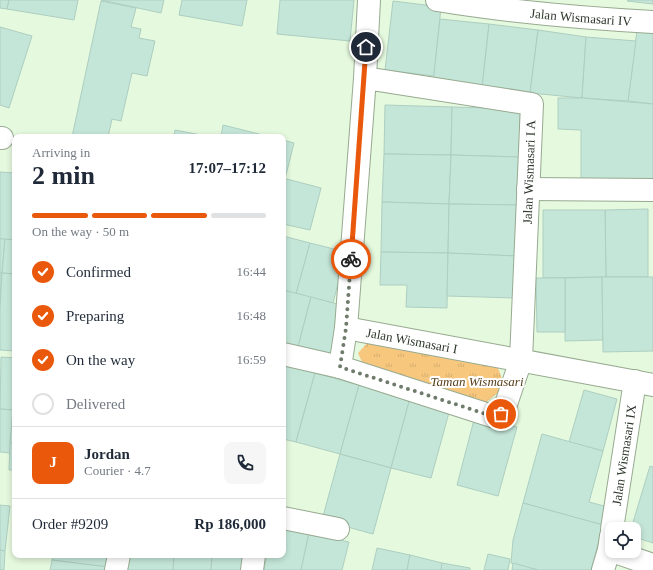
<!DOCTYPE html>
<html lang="en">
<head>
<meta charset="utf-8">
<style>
  body { margin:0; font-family:Georgia,serif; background:#f6f6f7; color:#1f2937; height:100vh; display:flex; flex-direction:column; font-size:15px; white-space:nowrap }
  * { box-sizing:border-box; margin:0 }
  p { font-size:13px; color:#747a83 }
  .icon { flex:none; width:22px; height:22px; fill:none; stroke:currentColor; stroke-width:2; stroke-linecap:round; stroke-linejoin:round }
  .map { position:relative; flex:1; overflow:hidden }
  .panel { position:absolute; left:12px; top:134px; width:274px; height:424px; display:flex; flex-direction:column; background:#fff; border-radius:8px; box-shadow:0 2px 6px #0003 }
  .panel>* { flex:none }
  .controls { position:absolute; left:605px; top:522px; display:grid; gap:8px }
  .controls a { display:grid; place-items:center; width:36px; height:36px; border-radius:8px; background:#fff; box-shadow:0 2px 6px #0003; font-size:20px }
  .pin { position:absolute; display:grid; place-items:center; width:34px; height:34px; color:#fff; margin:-17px; border:2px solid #fff; border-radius:50%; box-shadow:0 1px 4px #0007 }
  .courier { position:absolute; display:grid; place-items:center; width:40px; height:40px; margin:-20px; border:3px solid #ea580c; border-radius:50%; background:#fff; color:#222; box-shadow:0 1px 5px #0007 }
  .summary em { font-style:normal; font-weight:600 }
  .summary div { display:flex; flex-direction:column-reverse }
  .summary { display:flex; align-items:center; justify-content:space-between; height:68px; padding:0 20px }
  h1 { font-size:26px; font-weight:600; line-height:30px }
  .bar { display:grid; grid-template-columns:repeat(4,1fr); gap:6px 4px; align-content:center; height:48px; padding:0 20px }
  .bar i { height:5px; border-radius:3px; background:#e0e1e3 }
  .bar .current { background:#ea580c }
  .bar p { grid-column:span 4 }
  .line { display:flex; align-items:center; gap:10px; padding:0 20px; border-top:1px solid #e0e1e3 }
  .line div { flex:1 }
  .round { display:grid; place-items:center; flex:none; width:42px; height:42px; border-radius:8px; background:#f6f6f7 }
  ol { padding:0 20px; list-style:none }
  li { display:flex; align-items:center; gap:12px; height:44px }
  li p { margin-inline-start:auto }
  li .icon { padding:4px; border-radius:50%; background:#ea580c; color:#fff; stroke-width:4 }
  li:last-child { color:#747a83 }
  li i { width:22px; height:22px; border:2px solid #e0e1e3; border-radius:50% }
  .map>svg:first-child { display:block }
  .park { fill:url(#park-tufts) }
  .building { fill:#c4e6d8; stroke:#adcec0 }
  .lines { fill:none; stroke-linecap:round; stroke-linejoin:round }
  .minor-casing { stroke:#97aa91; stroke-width:24 }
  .minor { stroke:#fff; stroke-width:22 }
  .done { stroke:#6f7b6b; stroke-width:4; stroke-dasharray:0 7.2 }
  .route { stroke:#ea580c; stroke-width:5 }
  .labels { text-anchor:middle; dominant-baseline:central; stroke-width:4; stroke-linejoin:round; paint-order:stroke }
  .street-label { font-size:13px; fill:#2f372d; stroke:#fff }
  .park-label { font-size:13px; font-style:italic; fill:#58411c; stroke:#fff }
</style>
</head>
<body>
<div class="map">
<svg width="653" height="570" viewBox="0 0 653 570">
  <defs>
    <pattern id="park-tufts" width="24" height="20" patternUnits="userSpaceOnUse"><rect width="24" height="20" fill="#f7c77e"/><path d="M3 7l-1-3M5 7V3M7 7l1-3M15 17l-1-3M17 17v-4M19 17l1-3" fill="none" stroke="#d4ac6d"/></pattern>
  </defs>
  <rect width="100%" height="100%" fill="#e5f9de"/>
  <!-- park -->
  <polygon class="park" points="371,339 497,365 505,387 485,403 366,371 358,353"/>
  <!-- building -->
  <g class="building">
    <polygon points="0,0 9,0 7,9 0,8"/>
    <polygon points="9,0 78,0 74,20 7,9"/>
    <polygon points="101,0 164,0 161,13"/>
    <polygon points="182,0 247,0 242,26 179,15"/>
    <polygon points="280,0 354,0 350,41 277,34"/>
    <polygon points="628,0 653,0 653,4 627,1"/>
    <polygon points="101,1 136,8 131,27 141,29 139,38 155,41 147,76 132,73 121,121 112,119 108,137 72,137"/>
    <polygon points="393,1 441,7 434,76 385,70"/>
    <polygon points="440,19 489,24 482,88 433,82"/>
    <polygon points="489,24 538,30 530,93 482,88"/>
    <polygon points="0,27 32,36 9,108 0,105"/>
    <polygon points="538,30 586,37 582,98 530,93"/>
    <polygon points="637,30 653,31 653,104 628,101"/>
    <polygon points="586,37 636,41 628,101 582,98"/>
    <polygon points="558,98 582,98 653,104 653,182 581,180 581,130 558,129"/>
    <polygon points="385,105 452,107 451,155 384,154"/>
    <polygon points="452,107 520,109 519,157 451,155"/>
    <polygon points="223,125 271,137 221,137"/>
    <polygon points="175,130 201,135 200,137 174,137"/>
    <polygon points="283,140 294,143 285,179 283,178"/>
    <polygon points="384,154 451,155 449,204 382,202"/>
    <polygon points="451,155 519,157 518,205 449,204"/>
    <polygon points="0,172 15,173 15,209 13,240 0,239"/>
    <polygon points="283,178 321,188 310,230 283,224"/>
    <polygon points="382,202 449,204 448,253 381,252"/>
    <polygon points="449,204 518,205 516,256 448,253"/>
    <polygon points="15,209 15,240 13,240"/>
    <polygon points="648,209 648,277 606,277 605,210"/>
    <polygon points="543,210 605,210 606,277 543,278"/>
    <polygon points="283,236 310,243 296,294 283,290"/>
    <polygon points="0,239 5,239 2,273 0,273"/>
    <polygon points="5,239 15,240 15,274 2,273"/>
    <polygon points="310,243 346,252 333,303 296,294"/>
    <polygon points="381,252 448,253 447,308 406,307 407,285 380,285"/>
    <polygon points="448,253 516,256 515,298 447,296"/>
    <polygon points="0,273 2,273 0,307"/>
    <polygon points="2,273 15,274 15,351 0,350 0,307"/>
    <polygon points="602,277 603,340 565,341 565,278"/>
    <polygon points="602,277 653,277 653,351 603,352"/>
    <polygon points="536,278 565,278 565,332 537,332"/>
    <polygon points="283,290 311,297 298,347 283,343"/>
    <polygon points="311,297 345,306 332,355 298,347"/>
    <polygon points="1,357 15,358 15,410 0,409"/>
    <polygon points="283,364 315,373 296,442 283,439"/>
    <polygon points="315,373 359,385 340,454 296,442"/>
    <polygon points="359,385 410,398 391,468 340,454"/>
    <polygon points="584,390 617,399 603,451 569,442"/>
    <polygon points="410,398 450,409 431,478 391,468"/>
    <polygon points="0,409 13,410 10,453 0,452"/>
    <polygon points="13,410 15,410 15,444 10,443"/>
    <polygon points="475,416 517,427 498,496 457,485"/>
    <polygon points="542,434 603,451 589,502 608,507 603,525 523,503"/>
    <polygon points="10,443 15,444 15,470 9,470"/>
    <polygon points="340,454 391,468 373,534 322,520"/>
    <polygon points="650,466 653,467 653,543 634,537 634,529 631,529"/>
    <polygon points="523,503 603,525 591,570 538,570 511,563 513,540"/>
    <polygon points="0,505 10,506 5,551 0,550"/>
    <polygon points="283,527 309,533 301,570 264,570 267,555 283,555"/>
    <polygon points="309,533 349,542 342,570 301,570"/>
    <polygon points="377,548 410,555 407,570 372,570"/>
    <polygon points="0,550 5,551 4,570 0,570"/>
    <polygon points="488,554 510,559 508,570 484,570"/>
    <polygon points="53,555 110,555 108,567 52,560"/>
    <polygon points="127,555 174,555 173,570 125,570"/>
    <polygon points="174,555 212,555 211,570 173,570"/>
    <polygon points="212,555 249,555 248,570 211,570"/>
    <polygon points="410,555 442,563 441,570 407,570"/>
    <polygon points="52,560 108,567 108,570 50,570"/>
    <polygon points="442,563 470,568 470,570 441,570"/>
    <polygon points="513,563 538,570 512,570"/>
  </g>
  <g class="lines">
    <!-- minor casing -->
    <g class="minor-casing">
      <g id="minor">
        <path id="s1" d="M437,0C509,12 581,18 653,22"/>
        <polyline points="365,78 532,104 521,360 504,410 501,414 492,416 340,367 346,328 365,78 369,0"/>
        <polyline points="0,138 2,138"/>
        <polyline points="528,189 653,190"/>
        <path id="s2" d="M346,328L653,385"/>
        <polyline points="283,354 340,367"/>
        <polyline points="283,518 338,529"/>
        <path id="s3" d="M612,529L635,381"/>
        <polyline points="609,550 653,565"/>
        <polyline points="116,570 119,555"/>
        <polyline points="252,570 254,555"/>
        <polyline points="603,570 609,550 611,536"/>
      </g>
    </g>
    <!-- minor -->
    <use href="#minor" class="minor"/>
  </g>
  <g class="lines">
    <!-- done -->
    <polyline class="done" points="351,259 346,328 340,367 492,416 501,414"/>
    <!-- route -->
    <polyline class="route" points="351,259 366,47"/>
  </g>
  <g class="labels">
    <!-- street labels -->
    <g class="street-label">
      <text stroke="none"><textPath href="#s1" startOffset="145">Jalan Wismasari IV</textPath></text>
      <text transform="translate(529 172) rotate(-88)">Jalan Wismasari I A</text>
      <text stroke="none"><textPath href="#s2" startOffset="67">Jalan Wismasari I</textPath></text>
      <text stroke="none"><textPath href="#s3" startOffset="75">Jalan Wismasari IX</textPath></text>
    </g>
    <!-- park labels -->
    <g class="park-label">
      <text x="477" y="381">Taman Wismasari</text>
    </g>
  </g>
</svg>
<div class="controls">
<a><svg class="icon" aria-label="locate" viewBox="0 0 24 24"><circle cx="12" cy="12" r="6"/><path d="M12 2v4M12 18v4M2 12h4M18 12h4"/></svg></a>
</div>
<div class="pin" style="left:501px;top:414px;background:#ea580c"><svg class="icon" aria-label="bag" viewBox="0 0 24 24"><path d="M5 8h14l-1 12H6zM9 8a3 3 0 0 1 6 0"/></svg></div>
<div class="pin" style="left:366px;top:47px;background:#1f2937"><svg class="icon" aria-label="home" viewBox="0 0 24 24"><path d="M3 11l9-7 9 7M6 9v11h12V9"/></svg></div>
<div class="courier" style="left:351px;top:259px"><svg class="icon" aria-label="bike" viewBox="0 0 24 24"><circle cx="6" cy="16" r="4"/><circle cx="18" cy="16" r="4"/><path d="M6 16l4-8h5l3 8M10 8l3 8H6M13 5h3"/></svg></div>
<section class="panel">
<div class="summary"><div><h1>2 min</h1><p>Arriving in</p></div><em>17:07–17:12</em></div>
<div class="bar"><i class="current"></i><i class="current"></i><i class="current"></i><i></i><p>On the way · 50 m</p></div>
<ol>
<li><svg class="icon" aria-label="check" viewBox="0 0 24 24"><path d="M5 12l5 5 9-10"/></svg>Confirmed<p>16:44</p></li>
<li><svg class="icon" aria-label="check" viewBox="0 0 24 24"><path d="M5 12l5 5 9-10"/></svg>Preparing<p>16:48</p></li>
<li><svg class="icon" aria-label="check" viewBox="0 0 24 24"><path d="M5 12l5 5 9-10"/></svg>On the way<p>16:59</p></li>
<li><i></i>Delivered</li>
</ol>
<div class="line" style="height:72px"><b class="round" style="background:#ea580c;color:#fff">J</b><div><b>Jordan</b><p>Courier · 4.7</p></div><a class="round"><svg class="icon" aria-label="phone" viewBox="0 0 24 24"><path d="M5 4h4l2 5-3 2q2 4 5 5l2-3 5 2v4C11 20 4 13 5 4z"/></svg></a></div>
<div class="line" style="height:52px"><div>Order #9209</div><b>Rp 186,000</b></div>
</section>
</div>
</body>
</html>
